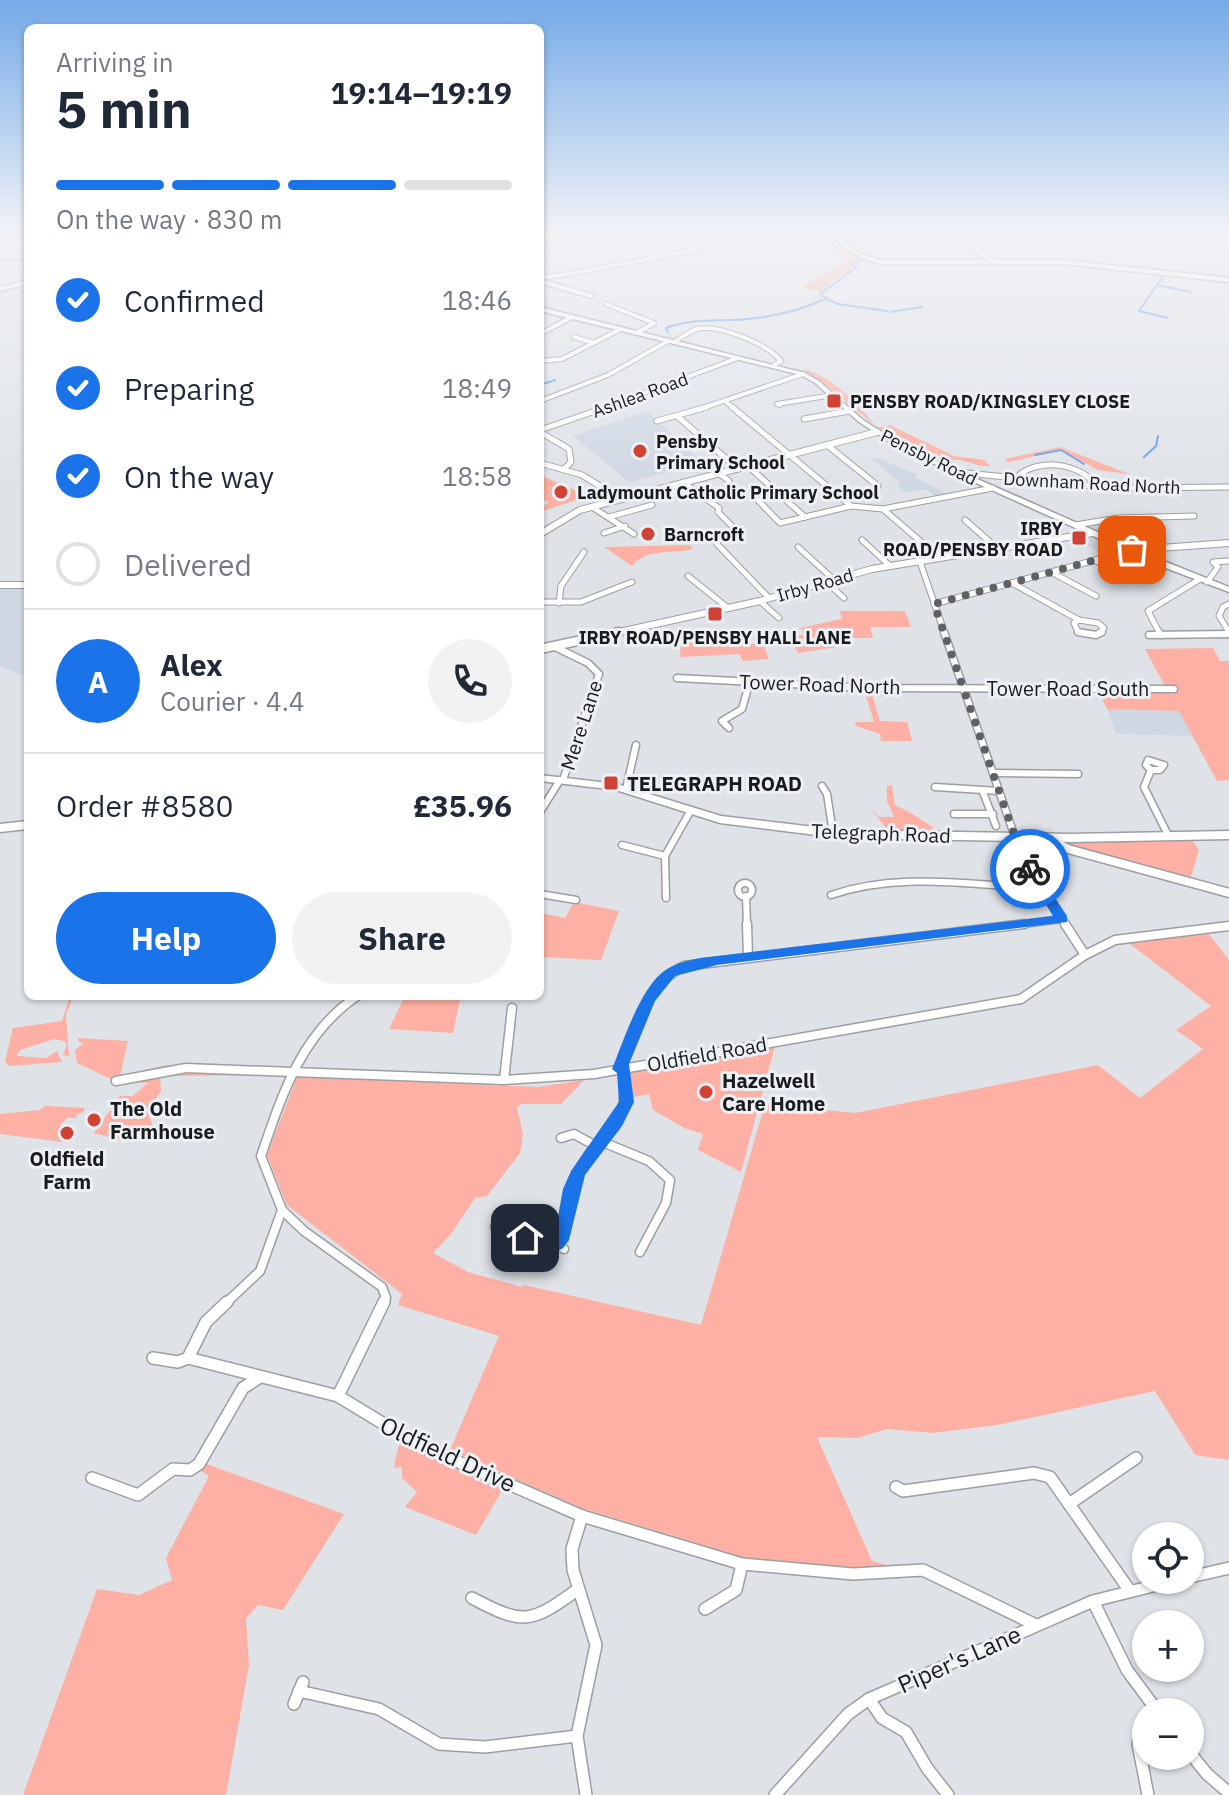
<!DOCTYPE html>
<html lang="en">
<head>
<meta charset="utf-8">
<style>
  body { margin:0; font-family:"IBM Plex Sans",sans-serif; background:#f2f2f3; color:#1f2937; height:100vh; display:flex; flex-direction:column; font-size:30px; white-space:nowrap }
  * { box-sizing:border-box; margin:0 }
  p { font-size:26px; color:#747a83 }
  .icon { flex:none; width:44px; height:44px; fill:none; stroke:currentColor; stroke-width:2; stroke-linecap:round; stroke-linejoin:round }
  .map { position:relative; flex:1; overflow:hidden }
  .panel { position:absolute; left:24px; top:24px; width:520px; height:976px; display:flex; flex-direction:column; background:#fff; border-radius:12px; box-shadow:0 2px 6px #0004 }
  .panel>* { flex:none }
  .controls { position:absolute; left:1132px; top:1522px; display:grid; gap:16px }
  .controls a { display:grid; place-items:center; width:72px; height:72px; border-radius:50%; background:#fff; box-shadow:0 2px 6px #0004; font-size:40px }
  .pin { position:absolute; display:grid; place-items:center; width:68px; height:68px; color:#fff; margin:-34px; border-radius:16px; box-shadow:0 4px 12px #0006 }
  .courier { position:absolute; display:grid; place-items:center; width:80px; height:80px; margin:-40px; border:6px solid #1a73e8; border-radius:50%; background:#fff; color:#222; box-shadow:0 2px 10px #0007 }
  .summary em { font-style:normal; font-weight:700 }
  .summary div { display:flex; flex-direction:column-reverse }
  .summary { display:flex; align-items:center; justify-content:space-between; height:136px; padding:0 32px }
  h1 { font-size:52px; font-weight:700; line-height:60px }
  .bar { display:grid; grid-template-columns:repeat(4,1fr); gap:12px 8px; align-content:center; height:96px; padding:0 32px }
  .bar i { height:10px; border-radius:6px; background:#e0e1e3 }
  .bar .on { background:#1a73e8 }
  .bar p { grid-column:span 4 }
  .line { display:flex; align-items:center; gap:20px; padding:0 32px; border-top:2px solid #e0e1e3 }
  .line div { flex:1 }
  .round { display:grid; place-items:center; flex:none; width:84px; height:84px; border-radius:42px; background:#f2f2f3 }
  ol { padding:0 32px; list-style:none }
  li { display:flex; align-items:center; gap:24px; height:88px }
  li p { margin-inline-start:auto }
  li .icon { padding:8px; border-radius:50%; background:#1a73e8; color:#fff; stroke-width:4 }
  li:last-child { color:#747a83 }
  li i { width:44px; height:44px; border:4px solid #e0e1e3; border-radius:50% }
  .action { display:flex; gap:16px; margin-top:auto; padding:16px 32px }
  .action a { flex:1; height:92px; border-radius:48px; background:#1a73e8; color:#fff; font-size:32px; font-weight:700; line-height:92px; text-align:center }
  .action a+a { background:#f2f2f3; color:#1f2937 }
  .map>svg:first-child { display:block }
  .built { fill:#cfd7e3 }
  .green { fill:#fdb0a3 }
  .lines { fill:none; stroke-linecap:round; stroke-linejoin:round }
  .stream { stroke:#689ce9; stroke-width:2 }
  .minor-far4-casing { stroke:#9b9ea3; stroke-width:6 }
  .minor-far3-casing { stroke:#9b9ea3; stroke-width:7 }
  .minor-far2-casing { stroke:#9b9ea3; stroke-width:9 }
  .minor-far1-casing { stroke:#9b9ea3; stroke-width:11 }
  .minor-casing { stroke:#9b9ea3; stroke-width:14 }
  .tertiary-far2-casing { stroke:#9b9ea3; stroke-width:7 }
  .tertiary-far1-casing { stroke:#9b9ea3; stroke-width:8 }
  .tertiary-casing { stroke:#9b9ea3; stroke-width:11 }
  .secondary-casing { stroke:#9b9ea3; stroke-width:3 }
  .primary-casing { stroke:#9b9ea3; stroke-width:3 }
  .minor-far4 { stroke:#fff; stroke-width:4 }
  .minor-far3 { stroke:#fff; stroke-width:5 }
  .minor-far2 { stroke:#fff; stroke-width:6 }
  .minor-far1 { stroke:#fff; stroke-width:8 }
  .minor { stroke:#fff; stroke-width:11 }
  .tertiary-far2 { stroke:#fff; stroke-width:5 }
  .tertiary-far1 { stroke:#fff; stroke-width:6 }
  .tertiary { stroke:#fff; stroke-width:8 }
  .secondary { fill:#fff; fill-rule:evenodd }
  .primary { fill:#fff; fill-rule:evenodd }
  .route { fill:#1a73e8 }
  .done { stroke:#5f6164; stroke-width:8; stroke-dasharray:0 14.4 }
  .poi-dot { fill:#cf4234; stroke:#edf0f5; stroke-width:3 }
  .labels { text-anchor:middle; dominant-baseline:central; stroke-width:6; stroke-linejoin:round; paint-order:stroke }
  .far-street-label { font-size:18px; fill:#1a1b1d; stroke:#edf0f5 }
  .far-poi-label { font-size:18px; font-weight:bold; fill:#1a1b1d; stroke:#edf0f5; text-anchor:start }
  .street-label { font-size:20px; fill:#1a1b1d; stroke:#edf0f5 }
  .poi-label { font-size:20px; font-weight:bold; fill:#1a1b1d; stroke:#edf0f5; text-anchor:start }
  .near-street-label { font-size:24px; fill:#1a1b1d; stroke:#edf0f5 }
</style>
</head>
<body>
<div class="map">
<svg width="1229" height="1795" viewBox="0 0 1229 1795">
  <rect width="100%" height="100%" fill="#dfe3e8"/>
  <!-- built -->
  <g class="built">
    <polygon points="647,411 706,466 696,469 701,475 687,469 679,469 629,482 573,436"/>
    <polygon points="877,458 918,475 915,478 946,493 935,496 926,489 906,493 899,488 899,481 871,459"/>
    <polygon points="1091,522 1137,543 1147,542 1151,547 1104,556 1089,547 1081,549 1068,540 1098,535 1079,526"/>
    <polygon points="0,588 28,589 28,677 0,667"/>
    <polygon points="1107,709 1179,711 1193,736 1116,734"/>
  </g>
  <!-- green -->
  <g class="green">
    <path d="M831,242L866,261L856,264L857,267C844,277 829,278 822,292L803,288C817,274 835,273 843,259Z"/>
    <path d="M801,369C829,373 860,405 877,428L890,425L954,456L985,460L990,466C978,467 971,462 960,460C952,459 944,462 936,460C882,444 849,395 801,369Z"/>
    <polygon points="1060,447 1129,474 1098,470 1061,450 1009,462 1005,459"/>
    <polygon points="540,475 588,496 540,512 549,501 540,500"/>
    <path d="M690,545L693,549C674,554 645,548 632,566L604,547Z"/>
    <polygon points="840,611 905,611 911,627 870,627 873,638 850,638 851,645 798,653 790,638 806,634 800,628 842,619"/>
    <polygon points="742,636 747,644 763,643 769,659 743,661 739,654 680,657 681,643"/>
    <polygon points="1213,648 1220,661 1229,661 1229,780 1217,781 1179,711 1107,709 1098,690 1167,690 1145,649"/>
    <polygon points="871,691 880,721 907,722 912,741 881,741 880,734 856,726 855,722 874,722 865,692"/>
    <path d="M892,785L895,806C903,807 931,825 938,832H889L869,806L879,817H894L887,801V786Z"/>
    <polygon points="1192,840 1199,850 1190,880 1063,845 1060,841"/>
    <polygon points="574,902 619,911 601,960 540,957 540,913 565,918"/>
    <polygon points="1209,934 1229,960 1229,1460 1195,1455 1155,1391 997,1425 933,1433 887,1429 857,1438 817,1437 872,1561 895,1567 849,1570 741,1562 709,1547 581,1508 450,1450 499,1336 398,1305 402,1294 287,1205 267,1155 297,1077 538,1087 584,1080 561,1104 521,1104 517,1107 523,1134 520,1153 487,1196 475,1198 451,1234 433,1253 468,1272 522,1287 524,1285 701,1325 765,1104 855,1113 1098,1065 1140,1098 1203,1049 1176,1030 1211,1006 1126,941"/>
    <polygon points="70,996 73,996 66,1015 69,1056 63,1055 67,1045 64,1041 54,1039 20,1050 17,1056 46,1058 57,1051 62,1062 8,1066 5,1061 13,1028 62,1021"/>
    <polygon points="404,998 460,1000 453,1033 389,1029"/>
    <polygon points="78,1038 128,1041 120,1076 166,1065 229,1064 228,1066 113,1080 77,1063 75,1050 84,1043 79,1042"/>
    <polygon points="775,1046 741,1172 698,1150 703,1134 684,1128 653,1110 649,1094 633,1097 630,1075 634,1070"/>
    <path d="M178,1072L285,1075L164,1076L160,1078L161,1091L147,1110L153,1127L148,1136L126,1141L94,1133C103,1117 112,1111 120,1096H133L148,1083L130,1082Z"/>
    <polygon points="45,1106 85,1108 83,1112 77,1114 76,1118 67,1118 61,1124 59,1134 63,1135 60,1140 71,1143 0,1134 0,1114 40,1110"/>
    <polygon points="404,1441 504,1487 476,1535 405,1507 417,1492 402,1478 402,1467 394,1468 398,1447"/>
    <polygon points="204,1463 344,1514 283,1610 258,1605 246,1618 249,1665 226,1795 23,1795 97,1589 139,1595 172,1580 166,1558 209,1476 201,1471"/>
  </g>
  <g class="lines">
    <!-- stream -->
    <g class="stream">
      <polyline points="1164,276 1157,285 1191,292"/>
      <polyline points="1157,285 1139,311 1168,318"/>
      <polyline points="827,299 838,304 887,311"/>
      <polyline points="890,312 922,307"/>
      <path d="M668,333L666,328C688,319 711,321 735,320C767,318 798,312 827,298L820,294L857,267L851,264L861,260L854,255L853,242L857,238L852,235"/>
      <polyline points="540,385 555,380"/>
      <polyline points="1035,455 1061,450 1084,464"/>
      <polyline points="1144,457 1156,446 1158,436"/>
    </g>
    <!-- minor-far4 casing -->
    <g class="minor-far4-casing">
      <g id="minor-far4">
        <polyline points="625,243 656,258"/>
        <polyline points="0,251 28,240"/>
        <polyline points="0,257 28,257"/>
        <path d="M540,278C622,267 701,245 783,235"/>
        <polyline points="540,281 591,296"/>
        <polyline points="0,289 28,282"/>
        <polyline points="24,295 28,292"/>
        <polyline points="606,304 654,323 637,333"/>
        <polyline points="540,334 572,317"/>
        <polyline points="574,337 594,343"/>
        <path d="M674,342C681,338 690,331 697,329C720,324 767,344 781,361L774,365"/>
        <polyline points="540,361 562,359 621,329"/>
        <polyline points="540,401 608,375 668,341"/>
        <polyline points="726,402 735,409"/>
        <polyline points="780,405 777,404 833,395"/>
        <polyline points="601,409 738,358"/>
        <polyline points="700,409 803,374"/>
      </g>
    </g>
    <!-- minor-far3 casing -->
    <g class="minor-far3-casing">
      <g id="minor-far3">
        <polyline points="732,407 851,506 883,509 993,488"/>
        <polyline points="677,416 738,469"/>
        <polyline points="804,419 849,411"/>
        <polyline points="657,421 707,407"/>
        <polyline points="540,430 607,407"/>
        <polyline points="540,432 569,449 571,462 564,469"/>
        <polyline points="827,445 878,486"/>
        <polyline points="540,463 582,475 621,499"/>
        <polyline points="748,466 805,517"/>
        <polyline points="957,472 1113,488 1229,487"/>
        <polyline points="720,474 729,481"/>
        <path d="M1014,480C1035,456 1080,462 1098,487"/>
        <polyline points="684,483 719,508 718,512 737,531"/>
        <polyline points="772,489 751,493 780,523 851,506"/>
        <polyline points="592,507 634,534"/>
        <polyline points="883,509 940,558"/>
        <polyline points="609,517 652,505"/>
        <polyline points="965,520 998,549"/>
        <polyline points="1075,525 1119,518 1194,516"/>
        <polyline points="604,533 625,526"/>
        <polyline points="862,540 890,566"/>
        <polyline points="717,544 769,598"/>
        <polyline points="798,547 833,579"/>
        <polyline points="1096,561 1134,578"/>
        <polyline points="920,562 945,634"/>
        <polyline points="1053,573 1096,596"/>
        <polyline points="688,576 728,608"/>
        <polyline points="825,581 844,598"/>
        <polyline points="1207,582 1218,567 1213,562 1228,561"/>
        <polyline points="1012,583 1079,620"/>
        <polyline points="760,601 779,618"/>
        <polyline points="540,602 581,602 632,582"/>
        <polyline points="559,603 561,586 584,552"/>
        <polyline points="934,604 1132,550"/>
        <polyline points="1229,604 1223,607 1219,616 1229,632"/>
        <polyline points="1079,620 1098,623 1104,628 1098,634"/>
        <polyline points="1079,620 1074,623 1078,632 1089,634"/>
        <polyline points="1160,634 1148,611 1200,579"/>
      </g>
    </g>
    <!-- minor-far2 casing -->
    <g class="minor-far2-casing">
      <g id="minor-far2">
        <polyline points="944,632 1015,837 1013,842 1066,926"/>
        <polyline points="1078,632 1096,635 1102,632"/>
        <polyline points="1159,632 1161,635"/>
        <polyline points="1149,635 1229,634"/>
        <polyline points="555,647 588,663 599,674 563,780"/>
        <polyline points="677,678 866,688 1174,689"/>
        <polyline points="729,728 722,721 742,709 750,681"/>
        <polygon points="1148,760 1164,765 1160,770 1151,770 1146,765"/>
        <polyline points="1151,770 1144,787 1169,837"/>
        <polyline points="993,773 1078,774"/>
        <polyline points="822,786 827,794 833,833"/>
        <polyline points="935,787 999,791"/>
        <polyline points="626,789 636,745"/>
        <polyline points="983,792 996,826"/>
        <polyline points="540,812 560,780"/>
        <polyline points="954,814 993,814"/>
        <polyline points="622,845 665,856"/>
        <circle cx="745" cy="890" r="7"/>
        <polyline points="540,894 576,900"/>
        <path d="M831,895C901,871 971,886 1043,888"/>
        <polyline points="746,896 747,926"/>
        <polyline points="666,898 665,856 691,810"/>
        <polyline points="1007,926 1062,919"/>
      </g>
    </g>
    <!-- minor-far1 casing -->
    <g class="minor-far1-casing">
      <g id="minor-far1">
        <polyline points="747,924 748,957"/>
        <polyline points="1065,924 1085,955"/>
        <path d="M357,996C301,1034 282,1095 261,1156L282,1210L304,1231L382,1287L386,1298L383,1304"/>
        <path d="M619,1069C634,1032 645,985 684,966L1024,924"/>
        <polyline points="504,1080 512,1008"/>
        <polyline points="116,1081 186,1068 504,1080 594,1074 1021,999 1085,955 1115,940 1229,926"/>
        <polyline points="561,1138 574,1134 596,1146"/>
        <polyline points="600,1141 649,1161 670,1180 666,1203 640,1252"/>
        <polyline points="495,1227 548,1240 564,1249"/>
        <path d="M558,1243C569,1222 567,1198 576,1177C597,1128 632,1134 624,1068"/>
        <polyline points="225,1304 260,1271 282,1210"/>
      </g>
    </g>
    <!-- minor casing -->
    <g class="minor-casing">
      <g id="minor">
        <polyline points="227,1302 206,1322 188,1358 338,1396"/>
        <polyline points="384,1302 338,1396 415,1443 582,1516 742,1564 853,1574 923,1570 1036,1625"/>
        <polyline points="153,1358 178,1362 188,1358"/>
        <polyline points="92,1478 138,1495 173,1469 190,1470 199,1464 243,1388 260,1377"/>
        <polyline points="896,1487 903,1491 1034,1473 1050,1477 1130,1591"/>
        <polyline points="1069,1504 1136,1458"/>
        <polyline points="582,1516 572,1549 573,1570 596,1645 577,1736 586,1795"/>
        <polyline points="1190,1577 1229,1568"/>
        <path d="M472,1598C523,1625 530,1624 577,1590"/>
        <polyline points="1093,1601 1127,1670 1158,1712"/>
        <polyline points="705,1609 736,1590 742,1564"/>
        <polyline points="299,1691 379,1709 439,1744 485,1747 577,1736"/>
        <polyline points="869,1699 882,1718 906,1732 927,1768 948,1795"/>
        <polyline points="294,1704 303,1682"/>
        <polyline points="1146,1736 1138,1744 1148,1795"/>
        <polyline points="1190,1753 1207,1774 1229,1793"/>
        <polyline points="775,1795 848,1714 869,1699 1093,1601 1177,1580"/>
      </g>
    </g>
    <!-- tertiary-far2 casing -->
    <g class="tertiary-far2-casing">
      <g id="tertiary-far2">
        <polyline points="961,235 991,260"/>
        <polyline points="0,256 28,244"/>
      </g>
    </g>
    <!-- tertiary-far1 casing -->
    <g class="tertiary-far1-casing">
      <g id="tertiary-far1">
        <polyline points="540,534 580,510 877,432"/>
        <polyline points="1132,550 1229,543"/>
        <polyline points="0,585 28,585"/>
        <polyline points="610,634 760,601 872,569 1092,533"/>
      </g>
    </g>
    <!-- tertiary casing -->
    <g class="tertiary-casing">
      <g id="tertiary">
        <polyline points="540,649 619,632"/>
        <polyline points="1048,838 1068,849 1229,893"/>
      </g>
    </g>
    <!-- secondary casing -->
    <g class="secondary-casing">
      <polygon id="secondary" points="540,307 805,373 819,381 863,420 905,447 1161,560 1229,587 1229,592 1155,564 901,449 859,422 815,383 801,375 540,311"/>
    </g>
    <!-- primary casing -->
    <g class="primary-casing">
      <g id="primary">
        <polygon points="829,235 836,235 857,252 880,260 1063,260 1229,278 1229,282 1063,264 879,264 853,254"/>
        <polygon points="540,775 617,784 721,816 840,830 1071,834 1229,831 1229,839 1071,842 840,838 720,823 616,790 540,781"/>
        <polygon points="28,821 28,829 0,832 0,824"/>
      </g>
    </g>
    <!-- minor-far4 -->
    <use href="#minor-far4" class="minor-far4"/>
    <!-- minor-far3 -->
    <use href="#minor-far3" class="minor-far3"/>
    <!-- minor-far2 -->
    <use href="#minor-far2" class="minor-far2"/>
    <!-- minor-far1 -->
    <use href="#minor-far1" class="minor-far1"/>
    <!-- minor -->
    <use href="#minor" class="minor"/>
    <!-- tertiary-far2 -->
    <use href="#tertiary-far2" class="tertiary-far2"/>
    <!-- tertiary-far1 -->
    <use href="#tertiary-far1" class="tertiary-far1"/>
    <!-- tertiary -->
    <use href="#tertiary" class="tertiary"/>
    <!-- secondary -->
    <use href="#secondary" class="secondary"/>
    <!-- primary -->
    <use href="#primary" class="primary"/>
  </g>
  <!-- sky -->
  <linearGradient id="sky" x2="0" y2="1"><stop stop-color="#75aae8"/><stop offset="0.48" stop-color="#f1f2f5"/><stop offset="1" stop-color="#f1f2f5" stop-opacity="0"/></linearGradient>
  <rect width="1229" height="486" fill="url(#sky)"/>
  <!-- route -->
  <path class="route" d="M1030,865L1034,866L1067,916V922L717,965L675,976L655,1001L629,1064L634,1102L622,1126L585,1175L569,1240L563,1248L558,1251L519,1243L517,1238L525,1231L555,1233L563,1189L571,1171L619,1102L617,1073L612,1069C624,1040 641,985 667,969C682,960 700,958 717,956L1053,916L1024,869Z"/>
  <g class="lines">
    <!-- done -->
    <polyline class="done" points="1030,869 1013,842 1015,837 934,604 1132,550"/>
  </g>
  <!-- markers -->
  <g class="poi-dot">
    <rect x="826" y="393" width="16" height="16" rx="4"/>
    <circle cx="640" cy="451" r="8"/>
    <circle cx="561" cy="492" r="8"/>
    <circle cx="648" cy="534" r="8"/>
    <rect x="1071" y="530" width="16" height="16" rx="4"/>
    <rect x="707" y="606" width="16" height="16" rx="4"/>
    <rect x="603" y="775" width="16" height="16" rx="4"/>
    <circle cx="706" cy="1092" r="8"/>
    <circle cx="94" cy="1120" r="8"/>
    <circle cx="67" cy="1133" r="8"/>
  </g>
  <g class="labels">
    <!-- far-street labels -->
    <g class="far-street-label">
      <text transform="translate(640 395) rotate(-20)">Ashlea Road</text>
      <text transform="translate(929 457) rotate(26)">Pensby Road</text>
      <text transform="translate(1092 483) rotate(3)">Downham Road North</text>
      <text transform="translate(815 585) rotate(-16)">Irby Road</text>
    </g>
    <!-- far-poi labels -->
    <g class="far-poi-label">
      <text x="850" y="401">PENSBY ROAD/KINGSLEY CLOSE</text>
      <text x="656" y="441">Pensby<tspan x="656" dy="21">Primary School</tspan></text>
      <text x="577" y="492">Ladymount Catholic Primary School</text>
      <text x="1063" y="528" text-anchor="end">IRBY<tspan x="1063" dy="21">ROAD/PENSBY ROAD</tspan></text>
      <text x="664" y="534">Barncroft</text>
      <text x="715" y="637" text-anchor="middle">IRBY ROAD/PENSBY HALL LANE</text>
    </g>
    <!-- street labels -->
    <g class="street-label">
      <text transform="translate(820 684) rotate(2)">Tower Road North</text>
      <text x="1068" y="688">Tower Road South</text>
      <text transform="translate(581 725) rotate(-72)">Mere Lane</text>
      <text transform="translate(881 833) rotate(2)">Telegraph Road</text>
      <text transform="translate(707 1054) rotate(-10)">Oldfield Road</text>
    </g>
    <!-- poi labels -->
    <g class="poi-label">
      <text x="627" y="783">TELEGRAPH ROAD</text>
      <text x="722" y="1080">Hazelwell<tspan x="722" dy="23">Care Home</tspan></text>
      <text x="110" y="1108">The Old<tspan x="110" dy="23">Farmhouse</tspan></text>
      <text x="67" y="1158" text-anchor="middle">Oldfield<tspan x="67" dy="23">Farm</tspan></text>
    </g>
    <!-- near-street labels -->
    <g class="near-street-label">
      <text transform="translate(448 1454) rotate(25)">Oldfield Drive</text>
      <text transform="translate(959 1659) rotate(-24)">Piper's Lane</text>
    </g>
  </g>
</svg>
<div class="controls">
<a><svg class="icon" aria-label="locate" viewBox="0 0 24 24"><circle cx="12" cy="12" r="6"/><path d="M12 2v4M12 18v4M2 12h4M18 12h4"/></svg></a>
<a>+</a>
<a>−</a>
</div>
<div class="pin" style="left:1132px;top:550px;background:#ea580c"><svg class="icon" aria-label="bag" viewBox="0 0 24 24"><path d="M5 8h14l-1 12H6zM9 8a3 3 0 0 1 6 0"/></svg></div>
<div class="pin" style="left:525px;top:1238px;background:#1f2937"><svg class="icon" aria-label="home" viewBox="0 0 24 24"><path d="M3 11l9-7 9 7M6 9v11h12V9"/></svg></div>
<div class="courier" style="left:1030px;top:869px"><svg class="icon" aria-label="bike" viewBox="0 0 24 24"><circle cx="6" cy="16" r="4"/><circle cx="18" cy="16" r="4"/><path d="M6 16l4-8h5l3 8M10 8l3 8H6M13 5h3"/></svg></div>
<section class="panel">
<div class="summary"><div><h1>5 min</h1><p>Arriving in</p></div><em>19:14–19:19</em></div>
<div class="bar"><i class="on"></i><i class="on"></i><i class="on"></i><i></i><p>On the way · 830 m</p></div>
<ol>
<li><svg class="icon" aria-label="check" viewBox="0 0 24 24"><path d="M5 12l5 5 9-10"/></svg>Confirmed<p>18:46</p></li>
<li><svg class="icon" aria-label="check" viewBox="0 0 24 24"><path d="M5 12l5 5 9-10"/></svg>Preparing<p>18:49</p></li>
<li><svg class="icon" aria-label="check" viewBox="0 0 24 24"><path d="M5 12l5 5 9-10"/></svg>On the way<p>18:58</p></li>
<li><i></i>Delivered</li>
</ol>
<div class="line" style="height:144px"><b class="round" style="background:#1a73e8;color:#fff">A</b><div><b>Alex</b><p>Courier · 4.4</p></div><a class="round"><svg class="icon" aria-label="phone" viewBox="0 0 24 24"><path d="M5 4h4l2 5-3 2q2 4 5 5l2-3 5 2v4C11 20 4 13 5 4z"/></svg></a></div>
<div class="line" style="height:104px"><div>Order #8580</div><b>£35.96</b></div>
<div class="action"><a>Help</a><a>Share</a></div>
</section>
</div>
</body>
</html>
